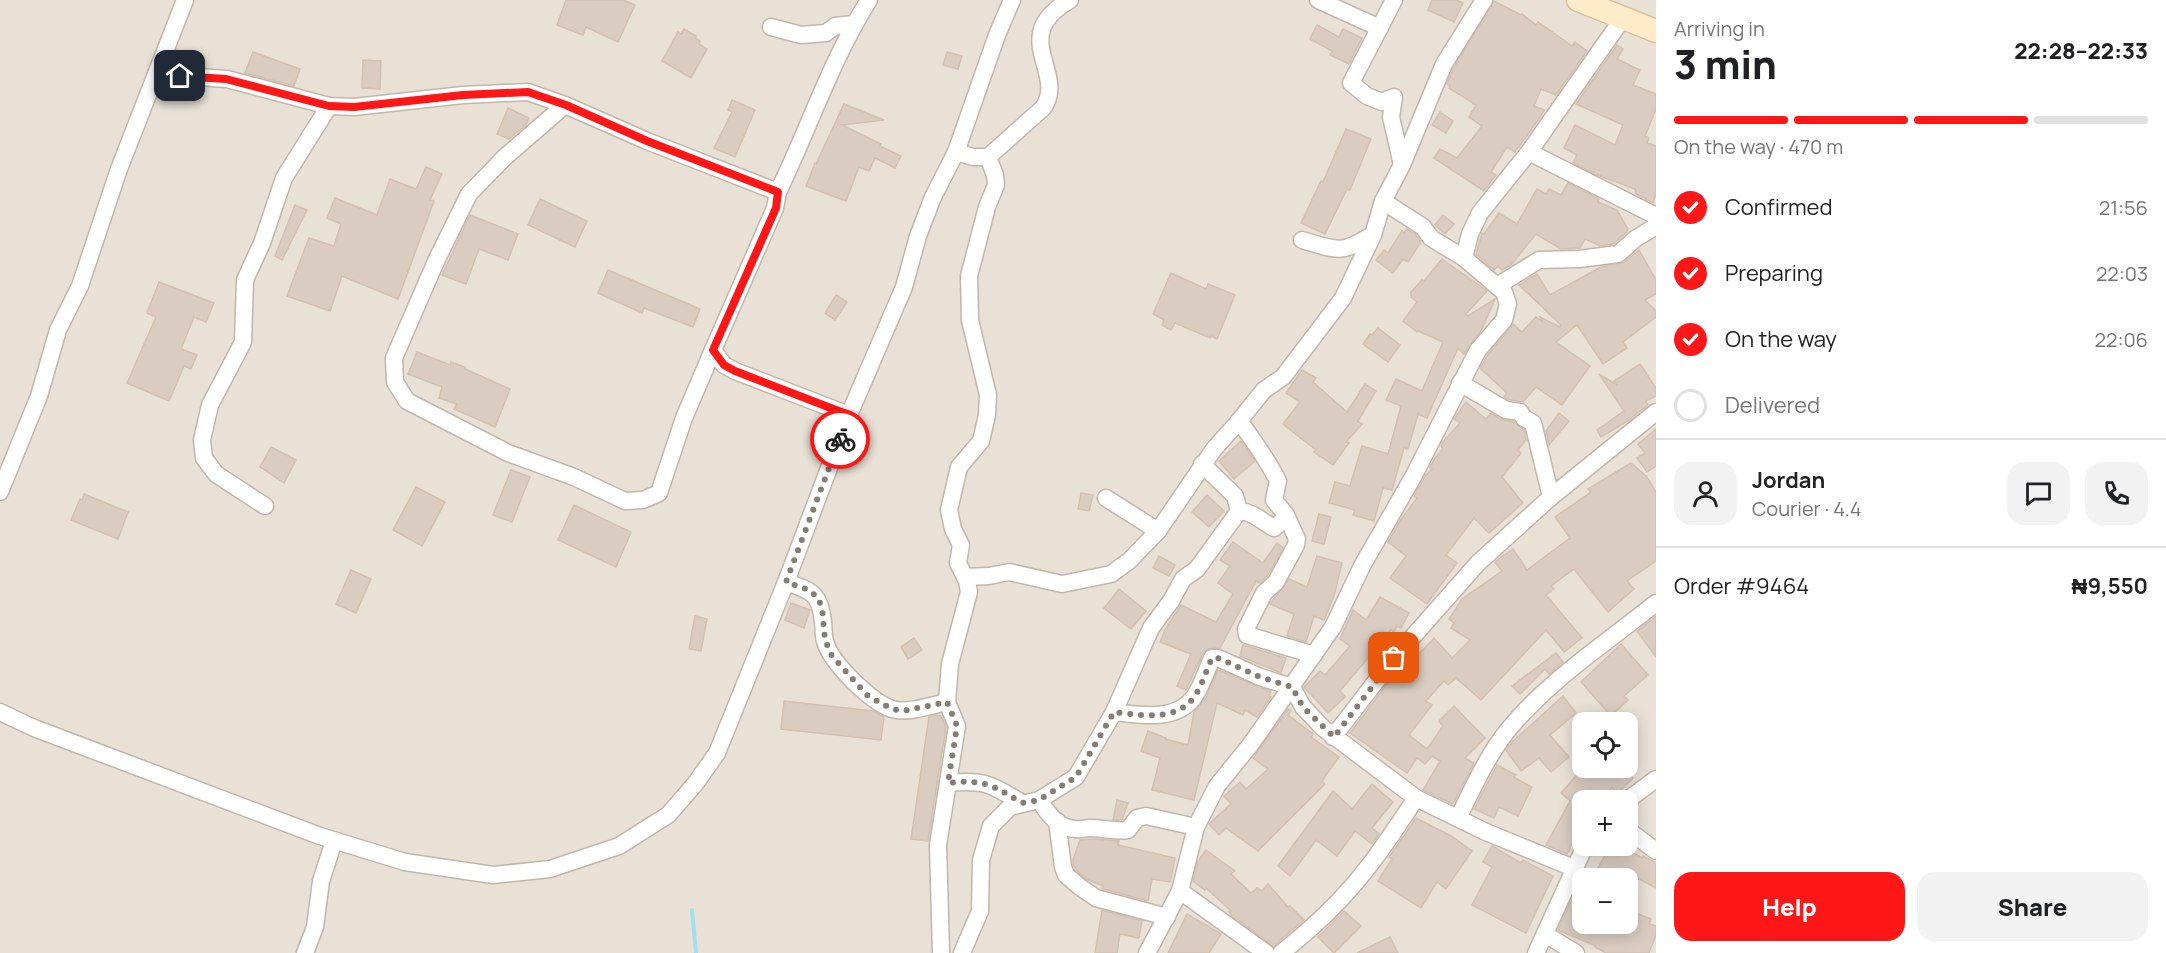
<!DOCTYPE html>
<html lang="en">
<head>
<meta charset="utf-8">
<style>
  body { margin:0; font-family:Manrope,sans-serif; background:#f2f2f2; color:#202124; height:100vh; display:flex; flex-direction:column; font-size:22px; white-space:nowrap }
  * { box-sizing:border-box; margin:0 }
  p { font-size:20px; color:#757577 }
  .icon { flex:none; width:33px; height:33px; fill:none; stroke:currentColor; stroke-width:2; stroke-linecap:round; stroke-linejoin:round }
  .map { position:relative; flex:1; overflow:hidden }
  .side { display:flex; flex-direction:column; background:#fff; width:510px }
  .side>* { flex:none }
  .controls { position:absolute; left:1572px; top:712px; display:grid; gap:12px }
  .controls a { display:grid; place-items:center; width:66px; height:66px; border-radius:12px; background:#fff; box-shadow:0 3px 15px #0003; font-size:30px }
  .pin { position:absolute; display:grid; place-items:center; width:51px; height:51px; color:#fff; margin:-26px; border-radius:12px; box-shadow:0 3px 9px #0006 }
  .courier { position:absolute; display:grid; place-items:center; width:60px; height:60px; margin:-30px; border:4px solid #ff1616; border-radius:50%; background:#fff; color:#222; box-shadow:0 2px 8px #0007 }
  .summary em { font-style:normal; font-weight:800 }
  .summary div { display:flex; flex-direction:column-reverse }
  .summary { display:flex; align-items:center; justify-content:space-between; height:102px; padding:0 18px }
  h1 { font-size:39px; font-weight:800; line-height:45px }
  .bar { display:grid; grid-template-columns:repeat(4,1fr); gap:9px 6px; align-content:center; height:72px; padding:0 18px }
  .bar i { height:8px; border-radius:4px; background:#e0e0e0 }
  .bar .selected { background:#ff1616 }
  .bar p { grid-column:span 4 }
  .line { display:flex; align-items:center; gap:15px; padding:0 18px; border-top:2px solid #e0e0e0 }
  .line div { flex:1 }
  .round { display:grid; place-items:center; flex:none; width:63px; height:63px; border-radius:18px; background:#f2f2f2 }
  ol { padding:0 18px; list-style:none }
  li { display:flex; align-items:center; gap:18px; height:66px }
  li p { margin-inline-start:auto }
  li .icon { padding:6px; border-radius:50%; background:#ff1616; color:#fff; stroke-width:4 }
  li:last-child { color:#757577 }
  li i { width:33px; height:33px; border:3px solid #e0e0e0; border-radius:50% }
  .action { display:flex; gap:12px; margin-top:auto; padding:12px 18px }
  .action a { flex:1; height:69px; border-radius:18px; background:#ff1616; color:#fff; font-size:24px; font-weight:800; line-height:69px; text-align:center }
  .action a+a { background:#f2f2f2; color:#202124 }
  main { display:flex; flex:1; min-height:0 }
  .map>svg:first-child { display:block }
  .residential { fill:#e9e1d6; fill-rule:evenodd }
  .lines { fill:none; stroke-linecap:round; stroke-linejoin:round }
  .stream { stroke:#a2dff4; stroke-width:4 }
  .building { fill:#daccc0; stroke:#d3c0b0; stroke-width:1.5 }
  .minor-casing { stroke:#c1b6aa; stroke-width:19 }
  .secondary-casing { stroke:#dabf98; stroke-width:25 }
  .minor { stroke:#fff; stroke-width:16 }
  .secondary { stroke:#ffeac9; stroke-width:22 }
  .done { stroke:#857d75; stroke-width:6; stroke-dasharray:0 10.8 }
  .route { stroke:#ff1616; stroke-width:8 }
</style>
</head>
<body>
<main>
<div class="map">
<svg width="1656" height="953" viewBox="0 0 1656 953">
  <rect width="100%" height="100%" fill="#f5efe9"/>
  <!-- residential -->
  <path class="residential" d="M0,0H1656V953H0ZM1582,723H1628V768H1582ZM1582,801H1628V846H1582ZM1582,879H1628V924H1582Z"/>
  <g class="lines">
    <!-- stream -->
    <polyline class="stream" points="692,910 696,953"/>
  </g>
  <!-- building -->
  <g class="building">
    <polygon points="566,0 623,0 635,5 618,42 586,27 583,35 557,25"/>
    <polygon points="1432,0 1456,0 1463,3 1454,22 1428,10"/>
    <polygon points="1494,1 1521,15 1522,14 1536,25 1538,22 1572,46 1575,42 1587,51 1556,95 1541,89 1534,106 1544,110 1541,116 1515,152 1507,147 1491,172 1496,175 1484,191 1434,158 1440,149 1457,158 1482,126 1469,117 1476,105 1449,88 1450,86 1447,84 1453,69"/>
    <polygon points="1317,25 1339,37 1343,29 1362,38 1349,64 1330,55 1332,51 1310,39"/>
    <polygon points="684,29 696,36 695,38 700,41 699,44 707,49 691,78 662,61 678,32 681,34"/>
    <polygon points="1617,45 1623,49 1617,59 1640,70 1633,85 1656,94 1656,109 1645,136 1649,138 1647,143 1656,146 1656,194 1653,203 1636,194 1635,189 1595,174 1573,163 1577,155 1564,148 1575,125 1615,145 1623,125 1576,104"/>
    <polygon points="253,52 300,69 294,86 245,73"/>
    <polygon points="947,52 962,56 958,69 943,65"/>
    <polygon points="363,60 381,61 380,89 362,88"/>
    <polygon points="732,100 755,110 735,157 714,148 732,112 728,110"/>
    <polygon points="844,104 884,120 842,125 881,144 880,146 901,156 895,168 875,158 869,171 859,167 846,201 806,186 815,163 816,164"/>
    <polygon points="508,108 529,118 526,125 509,139 497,134"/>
    <polygon points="1440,112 1453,121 1446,133 1432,125"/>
    <polygon points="1346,129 1371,139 1350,190 1347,189 1325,234 1301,223 1321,181 1323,182"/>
    <polygon points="426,167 442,174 430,200 434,201 398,299 342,276 330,311 287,296 309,238 334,246 341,224 327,218 335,198 377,215 390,179 416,189"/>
    <polygon points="1568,183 1599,199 1598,202 1617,210 1628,229 1626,233 1613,244 1600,246 1585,239 1580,248 1561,249 1536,234 1511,265 1502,270 1498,266 1494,270 1476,254 1482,233 1484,234 1499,213 1517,224 1537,189 1546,194 1549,189 1561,195"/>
    <polygon points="540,199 587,221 575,247 528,225"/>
    <polygon points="295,205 307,210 282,260 275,256"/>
    <polygon points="470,215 518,234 508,260 479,249 466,284 442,275"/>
    <polygon points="1443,215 1454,224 1445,234 1435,225"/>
    <polygon points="1407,229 1416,235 1421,242 1408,262 1403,259 1393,273 1376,260 1384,250 1388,253 1402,231 1404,233"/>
    <polygon points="1639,250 1656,280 1656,294 1645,300 1656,311 1656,317 1623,342 1627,348 1603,364 1577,325 1556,342 1590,366 1562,405 1536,387 1523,402 1510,400 1504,397 1507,393 1480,368 1487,356 1513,324 1522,332 1536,317 1543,322 1540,317 1560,327 1561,325 1519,285 1537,274 1550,295 1601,267 1624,262"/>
    <polygon points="1442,259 1487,291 1466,314 1468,316 1495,299 1481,331 1464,354 1458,348 1427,418 1418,414 1408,449 1404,448 1392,490 1383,488 1374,521 1353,515 1355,510 1329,503 1335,482 1350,486 1362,446 1388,454 1401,406 1386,400 1396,379 1422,391 1443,342 1418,331 1417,332 1403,321 1417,302 1411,297 1411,292 1422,280 1424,281"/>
    <polygon points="608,270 700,309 693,327 644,308 642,313 598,293"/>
    <polygon points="1171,273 1206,289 1208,284 1235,295 1217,339 1211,336 1210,338 1175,323 1171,330 1162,325 1164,320 1153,314"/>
    <polygon points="159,282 214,303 206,322 194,317 181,349 197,355 191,369 184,366 169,401 127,383 156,317 147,313"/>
    <polygon points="836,295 847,302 835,320 825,313"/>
    <polygon points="1378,328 1400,345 1388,362 1363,344 1370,334 1372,335"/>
    <polygon points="417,352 450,365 451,362 465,367 465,369 510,389 495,427 454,409 457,404 439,398 442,387 408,374"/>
    <polygon points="1640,364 1656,388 1656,396 1646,401 1648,405 1628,421 1601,437 1597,430 1624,411 1599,374 1617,385 1614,381"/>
    <polygon points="1302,370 1316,378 1313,382 1347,412 1365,384 1376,391 1358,421 1362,424 1346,442 1349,443 1333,465 1314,452 1316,450 1283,424 1300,402 1286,393"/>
    <polygon points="1466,402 1486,419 1491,413 1501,419 1514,422 1524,430 1526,440 1518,450 1521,453 1502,477 1523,503 1489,533 1474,518 1446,555 1457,563 1427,604 1390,578 1406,556 1388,542 1402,518 1417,498 1414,496 1425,476 1432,469 1430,467 1435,458 1443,449 1441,446 1442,443 1460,423 1454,419"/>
    <polygon points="1559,413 1569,421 1549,445 1546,431"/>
    <polygon points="1656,429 1656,466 1647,472 1637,458 1645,453 1638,444"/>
    <polygon points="1241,441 1255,461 1234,479 1219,461"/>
    <polygon points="271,447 296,460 284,483 260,467"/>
    <polygon points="1631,463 1646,476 1656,492 1656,561 1627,581 1634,589 1608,612 1574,569 1551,586 1554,589 1546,595 1582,638 1564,652 1546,630 1481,700 1456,678 1448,685 1444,681 1426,701 1432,705 1409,735 1427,749 1443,726 1439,721 1454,706 1485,738 1465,758 1474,763 1453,804 1423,790 1440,761 1432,756 1425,764 1417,758 1407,773 1350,733 1393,676 1396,678 1434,638 1452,658 1470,640 1451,628 1454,623 1449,619 1462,599 1502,571 1495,562 1513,549 1527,570 1570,538 1555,517 1591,492 1588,489"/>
    <polygon points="511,470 530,477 512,522 493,515"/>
    <polygon points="416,487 445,502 422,546 393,530"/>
    <polygon points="1081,493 1093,495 1089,511 1078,509"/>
    <polygon points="84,494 128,512 118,539 71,520 80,499 82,500"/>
    <polygon points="1207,495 1224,511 1209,527 1192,512"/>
    <polygon points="574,505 631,532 616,567 558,540"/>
    <polygon points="1319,514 1331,517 1324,544 1312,541"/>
    <polygon points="1233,542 1263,563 1277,543 1283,548 1268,575 1260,583 1256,581 1220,648 1207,649 1203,653 1186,690 1177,686 1191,654 1160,642 1165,630 1181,605 1216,622 1233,594 1218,583 1230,566 1220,560"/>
    <polygon points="1159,556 1175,565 1169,576 1153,568"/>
    <polygon points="1317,556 1342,563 1334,596 1324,620 1314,616 1306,642 1287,636 1294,614 1270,604 1289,579 1307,587"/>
    <polygon points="351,570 371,579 356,613 336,604"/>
    <polygon points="1119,589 1146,611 1131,629 1104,608"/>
    <polygon points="1380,597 1409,613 1401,628 1397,626 1394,632 1391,630 1375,654 1373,652 1340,691 1345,697 1328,713 1304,687 1320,671 1325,675 1350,646 1340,639 1353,610 1366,620"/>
    <polygon points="791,603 810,610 804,628 785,620"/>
    <polygon points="695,616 707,619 701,651 689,649"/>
    <polygon points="1656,616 1656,657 1637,631"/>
    <polygon points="914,638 922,650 908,659 901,647"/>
    <polygon points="1621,644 1648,675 1624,696 1628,700 1611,716 1581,682"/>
    <polygon points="1243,645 1286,658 1281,673 1240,656"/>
    <polygon points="1556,653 1563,662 1549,674 1545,669 1520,694 1512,686"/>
    <polygon points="1218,670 1271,691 1269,695 1271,697 1257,717 1245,710 1243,715 1217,703 1194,800 1152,790 1160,758 1141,751 1148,731 1166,738 1165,739 1188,745 1194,712 1206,698"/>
    <polygon points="1563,696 1576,713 1550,735 1569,757 1551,772 1539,758 1521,771 1506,750 1512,742"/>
    <polygon points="784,701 873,711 884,717 881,740 781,729"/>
    <polygon points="1288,709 1291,711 1288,715 1313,734 1311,737 1339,757 1322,781 1325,784 1258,851 1226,828 1219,835 1209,824 1231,804 1224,796 1240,782 1246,789 1268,769 1253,758"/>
    <polygon points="936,715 941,716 946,727 928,841 911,839 929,717"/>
    <polygon points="1497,765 1516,775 1513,777 1532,787 1518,816 1499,807 1494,818 1474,809"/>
    <polygon points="1583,768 1623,768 1633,778 1618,793 1612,788 1600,801 1582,801 1582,824 1567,854 1546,845 1570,801 1561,793"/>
    <polygon points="1372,784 1393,802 1372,828 1379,834 1372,844 1355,831 1337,856 1316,840 1290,876 1278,866 1333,791 1352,809"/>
    <polygon points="1117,800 1128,803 1122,820 1113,820"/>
    <polygon points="1416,818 1451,836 1472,851 1446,889 1437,882 1421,908 1378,881 1392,859 1389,857"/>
    <polygon points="1094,839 1119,841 1118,845 1175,858 1170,882 1152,879 1148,901 1103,889 1103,886 1086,879 1075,869 1073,864 1073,860 1080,840"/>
    <polygon points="1492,846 1521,863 1523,860 1553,876 1526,933 1472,905 1492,867 1483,862"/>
    <polygon points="1610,846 1622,846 1642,858 1643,856 1656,863 1656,888 1626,872 1620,879 1592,879"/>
    <polygon points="1206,850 1235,871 1231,874 1251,893 1257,888 1262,891 1268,884 1288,907 1290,906 1304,920 1273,946 1232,916 1229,912 1231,911 1206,888 1205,890 1193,881 1198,861"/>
    <polygon points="1582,877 1582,924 1628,924 1628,910 1651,919 1649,924 1656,926 1656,935 1649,953 1606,953 1595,947 1596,946 1558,930"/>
    <polygon points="1102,910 1142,921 1139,938 1120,934 1117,953 1095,953"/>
    <polygon points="1344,911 1361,926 1334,953 1318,937"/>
    <polygon points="1187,914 1221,934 1209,953 1168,953"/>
    <polygon points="1390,937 1398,953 1357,953"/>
  </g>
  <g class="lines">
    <!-- minor casing -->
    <g class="minor-casing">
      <g id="minor">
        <polyline points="1318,0 1380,28"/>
        <polyline points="1394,0 1351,83 1367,96 1382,102 1394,97 1391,117 1402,165"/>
        <polyline points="771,27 801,35 826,33 835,26 854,24"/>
        <polyline points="156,74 227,79 329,106 354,107 463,95 528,92 565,105 647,141 778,192"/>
        <polyline points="565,105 505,157 469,194 437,259 394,358 395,382 407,401 508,453 574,477 625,501 643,500 659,493 684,418 713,350"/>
        <path d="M956,152L973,157H988L1043,108C1068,73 1007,36 1070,0"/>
        <polyline points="1529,152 1656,216"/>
        <path d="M1302,240C1336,250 1341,255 1372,235"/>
        <polyline points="1464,258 1470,234 1480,213 1529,152 1623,18"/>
        <polyline points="1497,286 1539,260 1579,259 1618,254 1635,239 1656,226"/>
        <polyline points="1460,383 1506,410 1520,412 1524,418 1533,423 1551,497"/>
        <path d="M849,415L735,371L724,365L713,350L775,208L778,192C809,128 831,60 869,0"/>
        <path d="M1239,421C1254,441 1267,459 1278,481L1274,500L1286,515L1297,539L1296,545L1276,582L1264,593L1246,629L1247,635L1314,655"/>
        <polyline points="0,492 39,396 58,330 80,286 119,169 185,0"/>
        <polyline points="1106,498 1158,531"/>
        <polyline points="265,506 216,474 204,458 202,440 210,405 243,342 245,280 262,243 284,178 329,106"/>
        <path d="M1239,511C1254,512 1261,521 1274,528L1286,518"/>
        <polyline points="965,577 989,576 1009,572 1062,584 1111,574 1129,561 1158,531 1214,449 1239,421 1264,390 1283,377 1343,298 1373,235 1383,201 1402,165 1444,64 1484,0"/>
        <path d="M786,582C812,591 820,593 823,622C824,628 823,635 825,641C830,662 871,702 892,709C908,714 931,705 947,702"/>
        <polyline points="0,712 34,728 320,836 405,862 493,875 550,869 619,846 668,815 695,784 717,753 786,582 849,415 904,287 918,236 933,197 956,152 997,35 1012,0"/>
        <polyline points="1114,712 1151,628 1171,601 1183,579 1197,569 1239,511 1235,496 1202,464"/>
        <polyline points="1333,737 1394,658 1478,563 1551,497 1656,412"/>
        <path d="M948,783C985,779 992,785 1022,803"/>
        <path d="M1039,800C1048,813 1057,828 1075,829C1080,830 1085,828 1090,828C1103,828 1115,832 1128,830L1137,818L1146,816L1196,827"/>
        <polyline points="1626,801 1656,779"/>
        <path d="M1458,818C1473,788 1487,756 1508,730C1549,680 1606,643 1656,603"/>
        <polyline points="1057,821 1063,867 1066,875 1080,887 1096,898 1167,917"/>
        <polyline points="1628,830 1656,851"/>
        <polyline points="1180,891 1266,953"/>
        <polyline points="1545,934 1576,953"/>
        <polyline points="305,953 315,927 321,881 334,841"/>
        <polyline points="941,953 938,845 957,726 947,702 950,664 969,592 967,581 958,563 961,545 953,529 949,510 959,467 981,441 987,415 988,395 970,320 969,276 987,207 996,185 995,175 988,157"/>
        <path d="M962,953L980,911L981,860L991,826L1010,807L1039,800L1076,777L1114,712C1140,715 1176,722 1194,697C1202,686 1206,671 1212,658H1218L1260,677L1292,687L1303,707L1323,728L1416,798L1486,832L1576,869"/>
        <polyline points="1147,953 1180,891 1196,827 1217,786 1251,744 1333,627 1362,566 1413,477 1478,350 1504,320 1508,304 1504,292 1464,258 1431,238 1423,227 1383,201"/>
        <path d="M1281,953C1308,932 1334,908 1356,882C1378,856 1397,827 1416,798"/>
        <polyline points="1536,953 1585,846"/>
      </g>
    </g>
    <!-- secondary casing -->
    <g class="secondary-casing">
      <polyline id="secondary" points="1578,0 1656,31"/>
    </g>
    <!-- minor -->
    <use href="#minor" class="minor"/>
    <!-- secondary -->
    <use href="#secondary" class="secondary"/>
  </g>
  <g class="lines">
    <!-- done -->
    <path class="done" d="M840,439L786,582L809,590L817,597L822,607L825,640L832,656L868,696L892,709L903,711L947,702L957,726L948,783C985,779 992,785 1022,803L1039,800L1076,777L1114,712C1139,715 1177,722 1194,697C1202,686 1206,671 1212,658H1218L1260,677L1292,687L1303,707L1334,737L1394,658"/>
    <!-- route -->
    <polyline class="route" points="180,76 226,79 329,106 354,107 463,95 528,92 566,105 647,141 778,192 776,208 713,350 724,365 735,371 849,415 840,439"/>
  </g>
</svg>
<div class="controls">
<a><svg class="icon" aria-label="locate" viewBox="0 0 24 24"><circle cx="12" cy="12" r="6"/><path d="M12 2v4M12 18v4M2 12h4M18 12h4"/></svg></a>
<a>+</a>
<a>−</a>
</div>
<div class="pin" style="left:1394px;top:658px;background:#ea580c"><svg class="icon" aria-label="bag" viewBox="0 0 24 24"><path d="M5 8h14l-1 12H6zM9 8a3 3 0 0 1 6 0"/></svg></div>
<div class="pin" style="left:180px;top:76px;background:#1f2937"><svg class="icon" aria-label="home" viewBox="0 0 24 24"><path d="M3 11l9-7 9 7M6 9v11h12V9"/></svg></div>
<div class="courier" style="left:840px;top:439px"><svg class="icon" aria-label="bike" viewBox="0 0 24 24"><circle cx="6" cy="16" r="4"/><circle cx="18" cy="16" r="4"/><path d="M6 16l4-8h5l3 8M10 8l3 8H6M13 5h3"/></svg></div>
</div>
<section class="side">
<div class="summary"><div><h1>3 min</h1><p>Arriving in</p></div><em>22:28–22:33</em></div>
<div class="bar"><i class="selected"></i><i class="selected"></i><i class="selected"></i><i></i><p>On the way · 470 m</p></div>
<ol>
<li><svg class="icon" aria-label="check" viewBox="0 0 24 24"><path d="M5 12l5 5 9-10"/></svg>Confirmed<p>21:56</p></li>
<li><svg class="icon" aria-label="check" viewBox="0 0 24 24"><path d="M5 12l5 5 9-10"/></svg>Preparing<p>22:03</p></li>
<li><svg class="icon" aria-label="check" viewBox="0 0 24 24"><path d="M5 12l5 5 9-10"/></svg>On the way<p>22:06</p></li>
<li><i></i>Delivered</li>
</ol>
<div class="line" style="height:108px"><a class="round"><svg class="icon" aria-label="person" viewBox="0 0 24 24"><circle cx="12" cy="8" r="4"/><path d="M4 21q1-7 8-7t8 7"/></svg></a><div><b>Jordan</b><p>Courier · 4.4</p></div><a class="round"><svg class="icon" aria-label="chat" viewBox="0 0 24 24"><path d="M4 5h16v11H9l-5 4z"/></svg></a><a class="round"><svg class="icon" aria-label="phone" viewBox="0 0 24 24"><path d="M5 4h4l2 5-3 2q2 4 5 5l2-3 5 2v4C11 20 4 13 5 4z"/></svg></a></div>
<div class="line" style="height:78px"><div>Order #9464</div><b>₦9,550</b></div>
<div class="action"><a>Help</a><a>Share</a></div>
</section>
</main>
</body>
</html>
